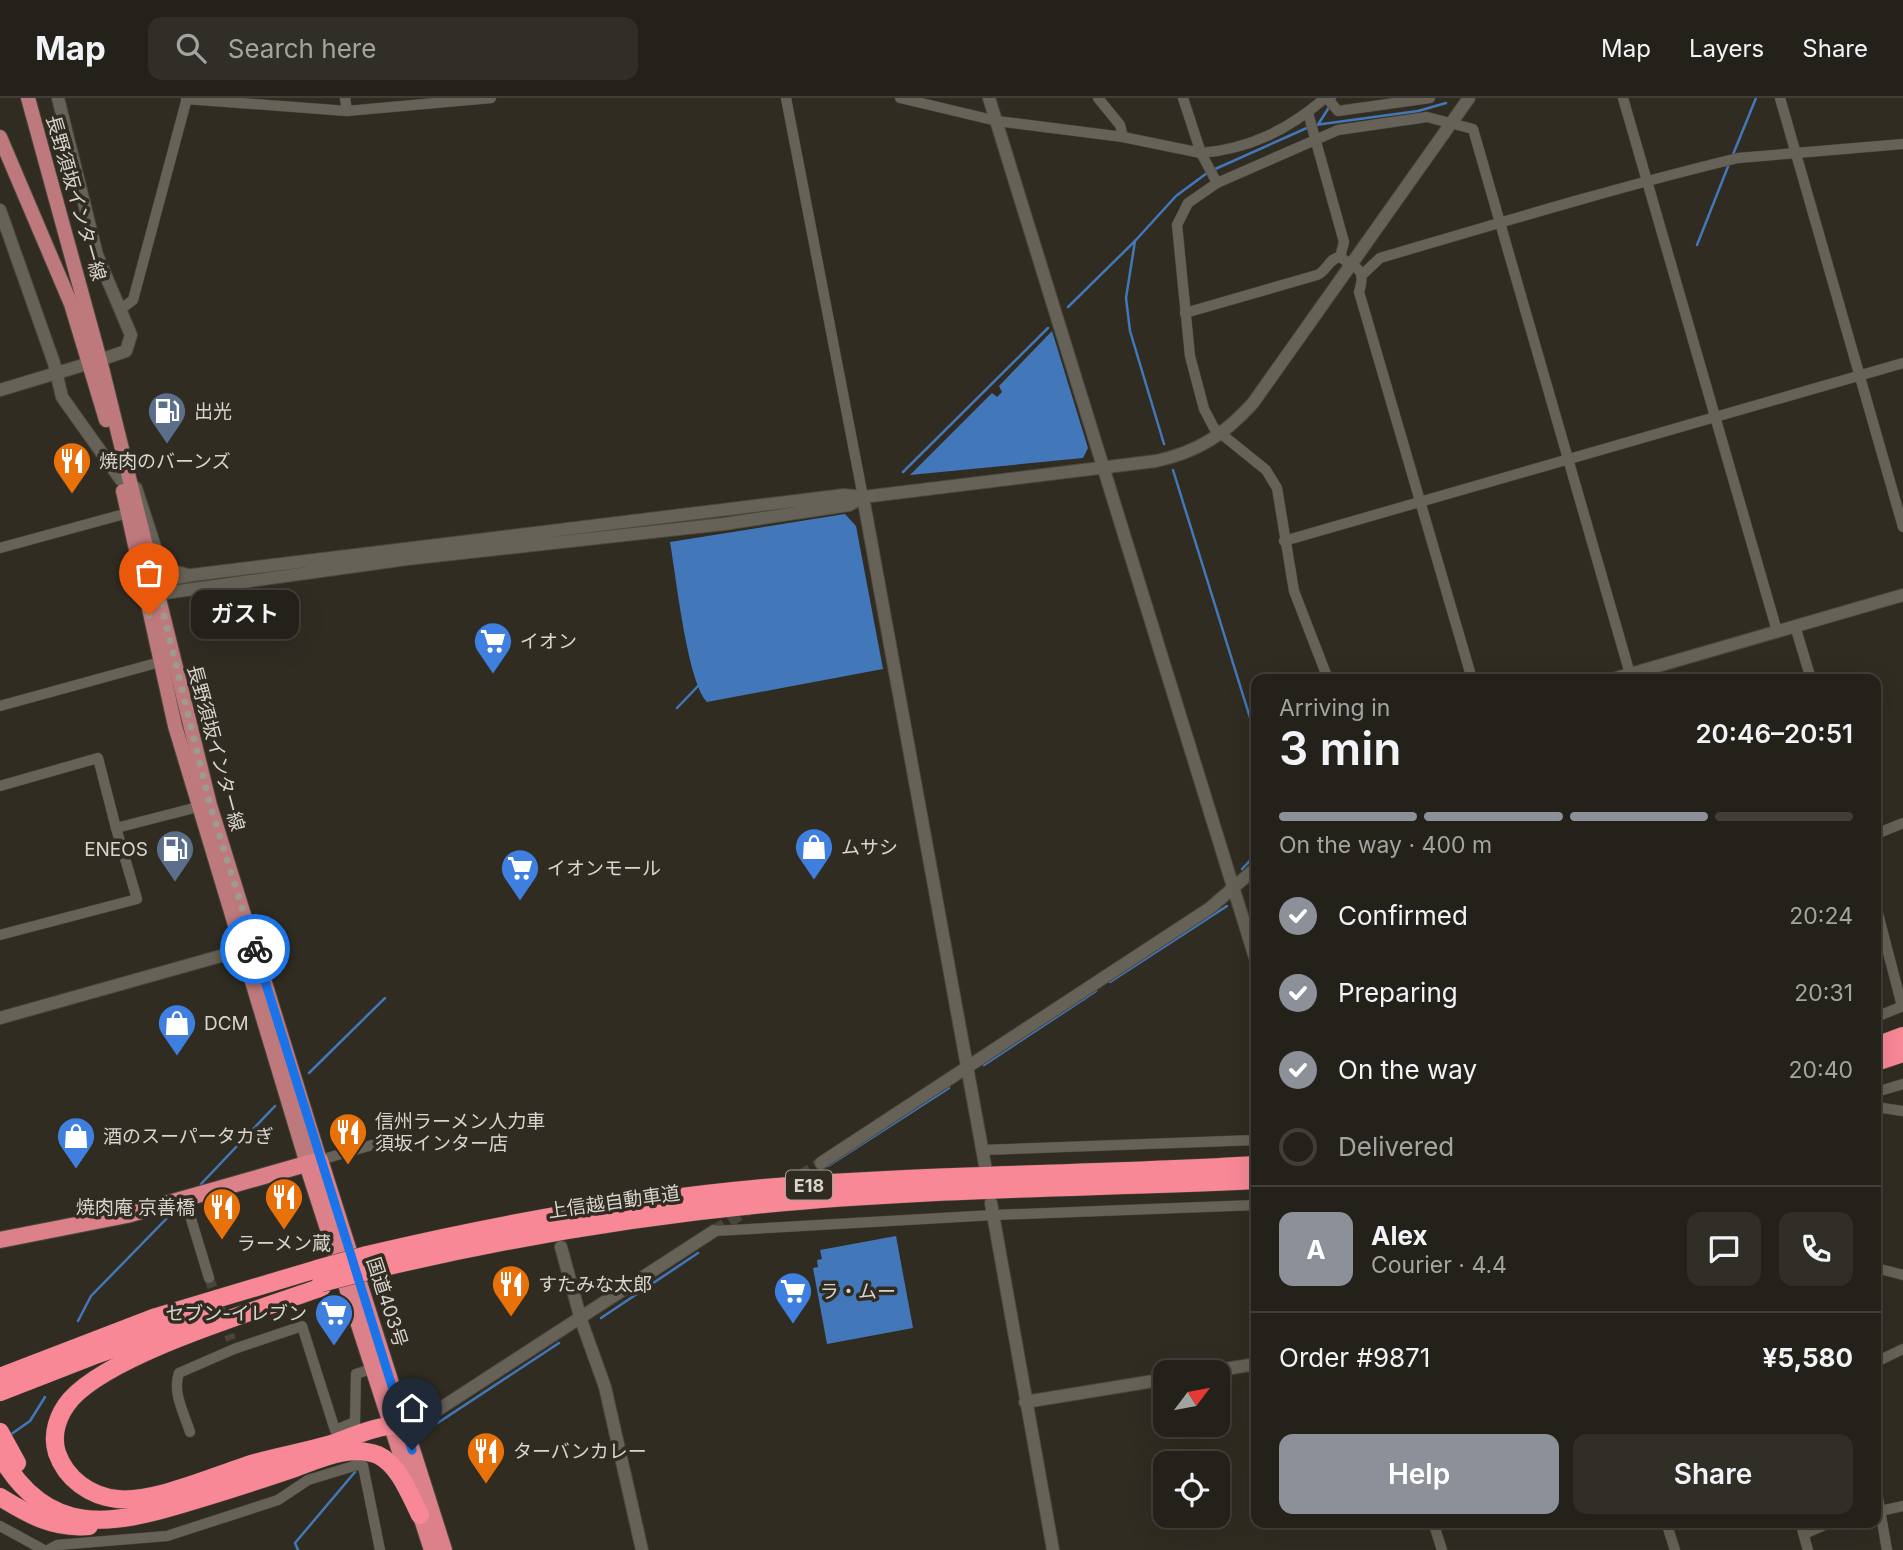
<!DOCTYPE html>
<html lang="en">
<head>
<meta charset="utf-8">
<style>
  body { margin:0; font-family:Inter,"Noto Sans JP",sans-serif; background:#302e27; color:#f1f3f6; height:100vh; display:flex; flex-direction:column; font-size:26px; white-space:nowrap }
  * { box-sizing:border-box; margin:0 }
  p { font-size:23px; color:#a3a3a2 }
  .icon { flex:none; width:38px; height:38px; fill:none; stroke:currentColor; stroke-width:2; stroke-linecap:round; stroke-linejoin:round }
  .map { position:relative; flex:1; overflow:hidden }
  .drawer { position:absolute; left:1251px; top:576px; width:630px; height:854px; display:flex; flex-direction:column; background:#24211a; border-radius:14px; box-shadow:0 7px 28px #0002,0 0 0 2px #413e39 }
  .drawer>* { flex:none }
  .needle { width:46px; rotate:58deg }
  .buttons { position:absolute; left:1153px; top:1262px; display:grid; gap:14px }
  .buttons a { display:grid; place-items:center; width:77px; height:77px; border-radius:14px; background:#24211a; box-shadow:0 7px 28px #0002,0 0 0 2px #413e39; font-size:35px }
  .pin { position:absolute; display:grid; place-items:center; width:60px; height:60px; color:#fff; margin:-72px -30px; border-radius:50% 50% 50% 0; rotate:-45deg; box-shadow:0 0 7px #0007 }
  .pin .icon { rotate:45deg }
  .courier { position:absolute; display:grid; place-items:center; width:70px; height:70px; margin:-35px; border:5px solid #1a73e8; border-radius:50%; background:#fff; color:#222; box-shadow:0 2px 9px #0007 }
  .bubble { position:absolute; height:49px; border-radius:14px; background:#24211a; box-shadow:0 7px 28px #0002,0 0 0 2px #413e39; font-size:23px; font-weight:600; line-height:49px; text-align:center }
  .summary em { font-style:normal; font-weight:600 }
  .summary div { display:flex; flex-direction:column-reverse }
  .summary { display:flex; align-items:center; justify-content:space-between; height:119px; padding:0 28px }
  h1 { font-size:46px; font-weight:600; line-height:52px }
  .bar { display:grid; grid-template-columns:repeat(4,1fr); gap:10px 7px; align-content:center; height:84px; padding:0 28px }
  .bar i { height:9px; border-radius:5px; background:#413e39 }
  .bar .on { background:#8c9099 }
  .bar p { grid-column:span 4 }
  .line { display:flex; align-items:center; gap:18px; padding:0 28px; border-top:2px solid #413e39 }
  .line div { flex:1 }
  .round { display:grid; place-items:center; flex:none; width:74px; height:74px; border-radius:14px; background:#302e27 }
  ol { padding:0 28px; list-style:none }
  li { display:flex; align-items:center; gap:21px; height:77px }
  li p { margin-inline-start:auto }
  li .icon { padding:7px; border-radius:50%; background:#8c9099; color:#fff; stroke-width:4 }
  li:last-child { color:#a3a3a2 }
  li i { width:38px; height:38px; border:4px solid #413e39; border-radius:50% }
  .action { display:flex; gap:14px; margin-top:auto; padding:14px 28px }
  .action a { flex:1; height:80px; border-radius:14px; background:#8c9099; color:#fff; font-size:28px; font-weight:600; line-height:80px; text-align:center }
  .action a+a { background:#302e27; color:#f1f3f6 }
  header { display:flex; align-items:center; gap:42px; box-sizing:border-box; height:98px; padding:0 35px; background:#24211a; border-bottom:2px solid #413e39 }
  header strong { font-size:33px }
  nav { display:flex; gap:38px; margin-inline-start:auto; font-size:24px }
  .search { width:490px; height:63px; background:#302e27; display:flex; align-items:center; gap:18px; box-sizing:border-box; padding:0 24px; border-radius:14px; color:#a3a3a2; font-size:26px }
  .map>svg:first-child { display:block }
  .water { fill:#4278b9 }
  .lines { fill:none; stroke-linecap:round; stroke-linejoin:round }
  .stream { stroke:#4278b9; stroke-width:2.5 }
  .minor-tunnel { stroke:#49453c; stroke-width:10; stroke-dasharray:10 5; stroke-linecap:butt }
  .tertiary-tunnel { stroke:#49453c; stroke-width:12; stroke-dasharray:12 6; stroke-linecap:butt }
  .minor-casing { stroke:#4a473e; stroke-width:11 }
  .tertiary-casing { stroke:#4a473e; stroke-width:14 }
  .primary-casing { stroke:#4a473e; stroke-width:16 }
  .trunk-casing { stroke:#4a473e; stroke-width:18 }
  .motorway-casing { stroke:#4a473e; stroke-width:19 }
  .minor { stroke:#666257; stroke-width:10 }
  .tertiary { stroke:#666257; stroke-width:12 }
  .primary { stroke:#be797d; stroke-width:14 }
  .trunk { stroke:#dc808a; stroke-width:16 }
  .motorway { stroke:#f98897; stroke-width:18 }
  .motorway-bridge-casing { stroke:#4a473e; stroke-width:19; stroke-linecap:butt }
  .motorway-bridge { stroke:#f98897; stroke-width:18 }
  .done { stroke:#9d9a92; stroke-width:7; stroke-dasharray:0 12.6 }
  .route { stroke:#1a73e8; stroke-width:9 }
  .labels { text-anchor:middle; dominant-baseline:central; stroke-width:7; stroke-linejoin:round; paint-order:stroke }
  .shield { fill:#302c22; stroke:#a6a29b; stroke-width:2 }
  .shield-label { font-size:18px; font-weight:bold; fill:#d8d5cf }
  .street-label { font-size:19px; fill:#d8d5cf; stroke:#302c22 }
  .poi-label { font-size:19px; fill:#d8d5cf; stroke:#302c22; text-anchor:start }
</style>
</head>
<body>
<header>
<strong>Map</strong>
<div class="search"><svg class="icon" aria-label="search" viewBox="0 0 24 24"><circle cx="10" cy="10" r="6"/><path d="M15 15l6 6"/></svg>Search here</div>
<nav><a>Map</a><a>Layers</a><a>Share</a></nav>
</header>
<div class="map">
<svg width="1903" height="1452" viewBox="0 0 1903 1452">
  <rect width="100%" height="100%" fill="#302c22"/>
  <!-- water -->
  <g class="water">
    <polygon points="1052,233 1088,350 1083,360 910,377 992,295 997,299 1002,294 999,288"/>
    <path d="M845,416L856,428L883,571L707,604C687,583 676,477 670,444Z"/>
    <polygon points="896,1138 913,1230 827,1246 813,1170 818,1169 817,1162 822,1161 820,1152"/>
  </g>
  <g class="lines">
    <!-- stream -->
    <g class="stream">
      <polyline points="1319,25 1335,0"/>
      <polyline points="1315,27 1418,13 1446,5"/>
      <polyline points="1732,59 1756,0"/>
      <polyline points="1213,72 1309,29"/>
      <polyline points="1135,143 1126,200 1130,233 1164,346"/>
      <polyline points="1697,147 1729,66"/>
      <polyline points="1068,209 1135,143 1176,98 1207,75"/>
      <polyline points="1173,372 1256,639"/>
      <polyline points="903,374 1048,230"/>
      <polyline points="677,610 699,587"/>
      <polyline points="1242,771 1256,756"/>
      <polyline points="1110,884 1227,808"/>
      <polyline points="984,967 1096,893"/>
      <polyline points="309,975 385,900"/>
      <polyline points="828,1068 949,990"/>
      <polyline points="201,1086 275,1008"/>
      <polyline points="601,1220 698,1155"/>
      <polyline points="78,1223 91,1198 173,1114"/>
      <polyline points="424,1334 559,1245"/>
      <polyline points="10,1337 30,1323 45,1299"/>
      <polyline points="298,1452 295,1445 355,1374"/>
    </g>
    <!-- minor-tunnel -->
    <polyline class="minor-tunnel" points="209,1180 231,1242"/>
    <!-- tertiary-tunnel -->
    <g class="tertiary-tunnel">
      <polyline points="785,1088 821,1065"/>
      <polyline points="714,1133 752,1109"/>
    </g>
    <!-- minor casing -->
    <g class="minor-casing">
      <g id="minor">
        <polyline points="345,0 347,13"/>
        <polyline points="786,0 863,399"/>
        <polyline points="900,0 997,23 1123,39 1201,55 1183,0"/>
        <polyline points="1098,0 1120,27 1123,39"/>
        <polyline points="1327,0 1338,13 1430,0"/>
        <polyline points="1623,0 1777,533"/>
        <path d="M1780,0C1820,143 1863,286 1903,429"/>
        <polyline points="186,1 347,13 491,0"/>
        <path d="M1308,15L1344,144L1340,159C1359,172 1366,171 1359,194L1472,581"/>
        <path d="M1217,85L1201,55C1249,51 1288,32 1325,0"/>
        <path d="M1363,176L1380,160C1499,125 1618,89 1738,60L1903,46"/>
        <polyline points="121,211 133,202 187,0"/>
        <path d="M1185,215L1317,177C1327,173 1329,160 1340,159"/>
        <polyline points="1284,443 1903,265"/>
        <polyline points="0,450 128,415"/>
        <polyline points="1795,528 1811,581"/>
        <polyline points="1653,569 1656,581"/>
        <polyline points="1328,581 1294,493 1277,390 1266,372 1214,330 1204,311 1190,258 1177,127 1188,105 1217,85 1338,32 1427,19 1473,31 1630,576"/>
        <polyline points="0,608 160,564"/>
        <polyline points="0,688 98,660 116,730"/>
        <polyline points="1876,736 1903,725"/>
        <polyline points="1876,808 1902,908"/>
        <polyline points="0,837 137,801 116,730 198,709"/>
        <polyline points="1876,919 1903,908"/>
        <polyline points="1876,994 1903,986"/>
        <polyline points="1876,1009 1903,1013"/>
        <polyline points="982,1052 1256,1042"/>
        <polyline points="320,1062 379,1045"/>
        <polyline points="185,1101 209,1180"/>
        <polyline points="714,1133 994,1117 1256,1107"/>
        <polyline points="1876,1170 1903,1177"/>
        <polyline points="1876,1264 1903,1251"/>
        <path d="M190,1334C184,1315 172,1294 179,1275L234,1251L302,1228L335,1332L355,1324L356,1276L371,1271"/>
        <polyline points="1876,1389 1887,1452"/>
        <polyline points="1876,1414 1903,1408"/>
        <polyline points="1433,1424 1442,1452"/>
        <polyline points="1666,1424 1675,1452"/>
        <polyline points="1800,1424 1808,1452"/>
        <polyline points="0,1428 44,1452"/>
        <polyline points="1804,1436 1832,1424"/>
        <polyline points="48,1452 57,1447 167,1438 278,1402 308,1382 357,1367 363,1368 380,1452"/>
      </g>
    </g>
    <!-- tertiary casing -->
    <g class="tertiary-casing">
      <g id="tertiary">
        <polyline points="58,0 97,157 131,237 126,253 100,262"/>
        <polyline points="989,0 1256,863"/>
        <polyline points="0,112 54,265 62,299 121,382"/>
        <polyline points="0,292 90,265"/>
        <polyline points="136,390 160,464 167,472 185,476"/>
        <polygon points="844,397 863,399 849,407 724,426 407,461 158,496 144,491 155,484 192,477"/>
        <polyline points="1613,581 1903,497"/>
        <polyline points="0,920 242,852"/>
        <polyline points="821,1065 1210,810 1256,770"/>
        <path d="M985,1067L863,399L1156,363C1198,354 1225,336 1253,305L1469,0"/>
        <polyline points="991,1105 1053,1452"/>
        <polyline points="561,1149 581,1222 605,1289 642,1452"/>
        <polyline points="1207,1274 1256,1266"/>
        <polyline points="1025,1304 1166,1281"/>
        <polyline points="404,1327 430,1317 714,1133"/>
      </g>
    </g>
    <!-- primary casing -->
    <g class="primary-casing">
      <g id="primary">
        <polyline points="28,0 100,262 210,707 320,1062"/>
        <polyline points="0,39 71,206 106,322"/>
        <polyline points="123,393 175,628 307,1066"/>
      </g>
    </g>
    <!-- trunk casing -->
    <g class="trunk-casing">
      <g id="trunk">
        <polyline points="307,1066 432,1452"/>
        <polyline points="0,1142 127,1117 320,1062 444,1452"/>
      </g>
    </g>
    <!-- motorway casing -->
    <g class="motorway-casing">
      <g id="motorway">
        <polyline points="1876,948 1903,938"/>
        <polyline points="1876,964 1903,955"/>
        <path d="M367,1157C498,1126 630,1102 764,1090C928,1076 1092,1077 1256,1067"/>
        <path d="M372,1172C501,1141 632,1119 764,1106C927,1090 1092,1090 1256,1082"/>
        <path d="M322,1189C259,1212 114,1254 71,1301C58,1316 51,1336 57,1355C66,1381 90,1398 117,1401C155,1405 218,1376 255,1365C279,1358 304,1354 328,1347C352,1339 378,1326 404,1327"/>
        <polyline points="0,1279 156,1219 317,1171"/>
        <polyline points="0,1294 95,1257 213,1217"/>
        <polyline points="0,1334 17,1365"/>
        <path d="M0,1357C48,1440 111,1428 189,1404C225,1393 260,1382 295,1370C320,1361 351,1346 378,1357C399,1367 410,1397 420,1417"/>
        <path d="M0,1399C29,1417 54,1431 89,1428"/>
      </g>
    </g>
    <!-- minor -->
    <use href="#minor" class="minor"/>
    <!-- tertiary -->
    <use href="#tertiary" class="tertiary"/>
    <!-- primary -->
    <use href="#primary" class="primary"/>
    <!-- trunk -->
    <use href="#trunk" class="trunk"/>
    <!-- motorway -->
    <use href="#motorway" class="motorway"/>
    <!-- motorway-bridge casing -->
    <g class="motorway-bridge-casing">
      <g id="motorway-bridge">
        <polyline points="317,1171 367,1157"/>
        <polyline points="321,1185 372,1172"/>
      </g>
    </g>
    <!-- motorway-bridge -->
    <use href="#motorway-bridge" class="motorway-bridge"/>
  </g>
  <g class="lines">
    <!-- done -->
    <polyline class="done" points="149,517 144,491 156,484 210,707 255,851"/>
    <!-- route -->
    <polyline class="route" points="255,851 412,1352"/>
  </g>
  <!-- icons -->
  <defs>
    <g id="fuel-pin" transform="scale(2.0125)"><path d="M0 17L-7.5 6A9.5 9.5 0 1 1 7.5 6Z" fill="#5c6f8a" stroke="#302c22"/><path d="M-5.5-6h7V0h2V4h1.3V-2.5L3-4.5l.8-.8L6-3V5H2.5V1h-1V6h-7ZM-4.2-4.7v3.2H.2V-4.7Z" fill="#fff"/></g>
    <g id="restaurant-pin" transform="scale(2.0125)"><path d="M0 17L-7.5 6A9.5 9.5 0 1 1 7.5 6Z" fill="#e8710a" stroke="#302c22"/><path d="M-5-6h1v4h1v-4h1v4h1v-4h1v5L-1.5 .5V6h-2V.5L-5-1ZM5-6V6H3V1.5H1.5Q1.5-4 5-6Z" fill="#fff"/></g>
    <g id="supermarket-pin" transform="scale(2.0125)"><path d="M0 17L-7.5 6A9.5 9.5 0 1 1 7.5 6Z" fill="#3f7fe0" stroke="#302c22"/><path d="M-6-5.5h2.5l.6 2H6L4.5 2H-2.5L-4.4-4H-6ZM-1.5 3.2a1.3 1.3 0 1 0 .1 0ZM3 3.2a1.3 1.3 0 1 0 .1 0Z" fill="#fff"/></g>
    <g id="shop-pin" transform="scale(2.0125)"><path d="M0 17L-7.5 6A9.5 9.5 0 1 1 7.5 6Z" fill="#3f7fe0" stroke="#302c22"/><path d="M-5-2.5h2.3a2.7 3.5 0 0 1 5.4 0H5L5.5 6h-11ZM-1.5-2.5h3a1.5 2.3 0 0 0-3 0Z" fill="#fff"/></g>
  </defs>
  <g fill-rule="evenodd">
    <use href="#fuel-pin" x="167" y="313"/>
    <use href="#restaurant-pin" x="72" y="363"/>
    <use href="#supermarket-pin" x="493" y="543"/>
    <use href="#shop-pin" x="814" y="749"/>
    <use href="#fuel-pin" x="175" y="751"/>
    <use href="#supermarket-pin" x="520" y="770"/>
    <use href="#shop-pin" x="177" y="925"/>
    <use href="#restaurant-pin" x="348" y="1034"/>
    <use href="#shop-pin" x="76" y="1038"/>
    <use href="#restaurant-pin" x="284" y="1099"/>
    <use href="#restaurant-pin" x="222" y="1109"/>
    <use href="#restaurant-pin" x="511" y="1186"/>
    <use href="#supermarket-pin" x="793" y="1193"/>
    <use href="#supermarket-pin" x="334" y="1215"/>
    <use href="#restaurant-pin" x="486" y="1353"/>
  </g>
  <g class="labels">
    <!-- shield labels -->
    <rect class="shield" x="786" y="1072.5" width="46" height="29" rx="5"/>
    <g class="shield-label">
      <text x="809" y="1087">E18</text>
    </g>
    <!-- street labels -->
    <g class="street-label">
      <text transform="translate(76 100) rotate(74)">長野須坂インター線</text>
      <text transform="translate(216 650) rotate(75)">長野須坂インター線</text>
      <text transform="translate(614 1104) rotate(-8)">上信越自動車道</text>
      <text transform="translate(387 1204) rotate(72)">国道403号</text>
    </g>
    <!-- poi labels -->
    <g class="poi-label">
      <text x="194" y="313">出光</text>
      <text x="99" y="363">焼肉のバーンズ</text>
      <text x="520" y="543">イオン</text>
      <text x="841" y="749">ムサシ</text>
      <text x="148" y="751" text-anchor="end">ENEOS</text>
      <text x="547" y="770">イオンモール</text>
      <text x="204" y="925">DCM</text>
      <text x="375" y="1023">信州ラーメン人力車<tspan x="375" dy="22">須坂インター店</tspan></text>
      <text x="103" y="1038">酒のスーパータカぎ</text>
      <text x="195" y="1109" text-anchor="end">焼肉庵 京善橋</text>
      <text x="284" y="1145" text-anchor="middle">ラーメン蔵</text>
      <text x="538" y="1186">すたみな太郎</text>
      <text x="820" y="1193">ラ・ムー</text>
      <text x="307" y="1215" text-anchor="end">セブン-イレブン</text>
      <text x="513" y="1353">ターバンカレー</text>
    </g>
  </g>
</svg>
<div class="buttons">
<a><svg class="needle" viewBox="-14 -14 28 28"><path d="M0-13l5 13h-10z" fill="#e53935"/><path d="M0 13l5-13h-10z" fill="#a3a3a2"/></svg></a>
<a><svg class="icon" aria-label="locate" viewBox="0 0 24 24"><circle cx="12" cy="12" r="6"/><path d="M12 2v4M12 18v4M2 12h4M18 12h4"/></svg></a>
</div>
<div class="pin" style="left:149px;top:517px;background:#ea580c"><svg class="icon" aria-label="bag" viewBox="0 0 24 24"><path d="M5 8h14l-1 12H6zM9 8a3 3 0 0 1 6 0"/></svg></div>
<div class="pin" style="left:412px;top:1352px;background:#1f2937"><svg class="icon" aria-label="home" viewBox="0 0 24 24"><path d="M3 11l9-7 9 7M6 9v11h12V9"/></svg></div>
<div class="courier" style="left:255px;top:851px"><svg class="icon" aria-label="bike" viewBox="0 0 24 24"><circle cx="6" cy="16" r="4"/><circle cx="18" cy="16" r="4"/><path d="M6 16l4-8h5l3 8M10 8l3 8H6M13 5h3"/></svg></div>
<div class="bubble" style="left:191px;top:492px;width:108px">ガスト</div>
<section class="drawer">
<div class="summary"><div><h1>3 min</h1><p>Arriving in</p></div><em>20:46–20:51</em></div>
<div class="bar"><i class="on"></i><i class="on"></i><i class="on"></i><i></i><p>On the way · 400 m</p></div>
<ol>
<li><svg class="icon" aria-label="check" viewBox="0 0 24 24"><path d="M5 12l5 5 9-10"/></svg>Confirmed<p>20:24</p></li>
<li><svg class="icon" aria-label="check" viewBox="0 0 24 24"><path d="M5 12l5 5 9-10"/></svg>Preparing<p>20:31</p></li>
<li><svg class="icon" aria-label="check" viewBox="0 0 24 24"><path d="M5 12l5 5 9-10"/></svg>On the way<p>20:40</p></li>
<li><i></i>Delivered</li>
</ol>
<div class="line" style="height:126px"><b class="round" style="background:#8c9099;color:#fff">A</b><div><b>Alex</b><p>Courier · 4.4</p></div><a class="round"><svg class="icon" aria-label="chat" viewBox="0 0 24 24"><path d="M4 5h16v11H9l-5 4z"/></svg></a><a class="round"><svg class="icon" aria-label="phone" viewBox="0 0 24 24"><path d="M5 4h4l2 5-3 2q2 4 5 5l2-3 5 2v4C11 20 4 13 5 4z"/></svg></a></div>
<div class="line" style="height:91px"><div>Order #9871</div><b>¥5,580</b></div>
<div class="action"><a>Help</a><a>Share</a></div>
</section>
</div>
</body>
</html>
